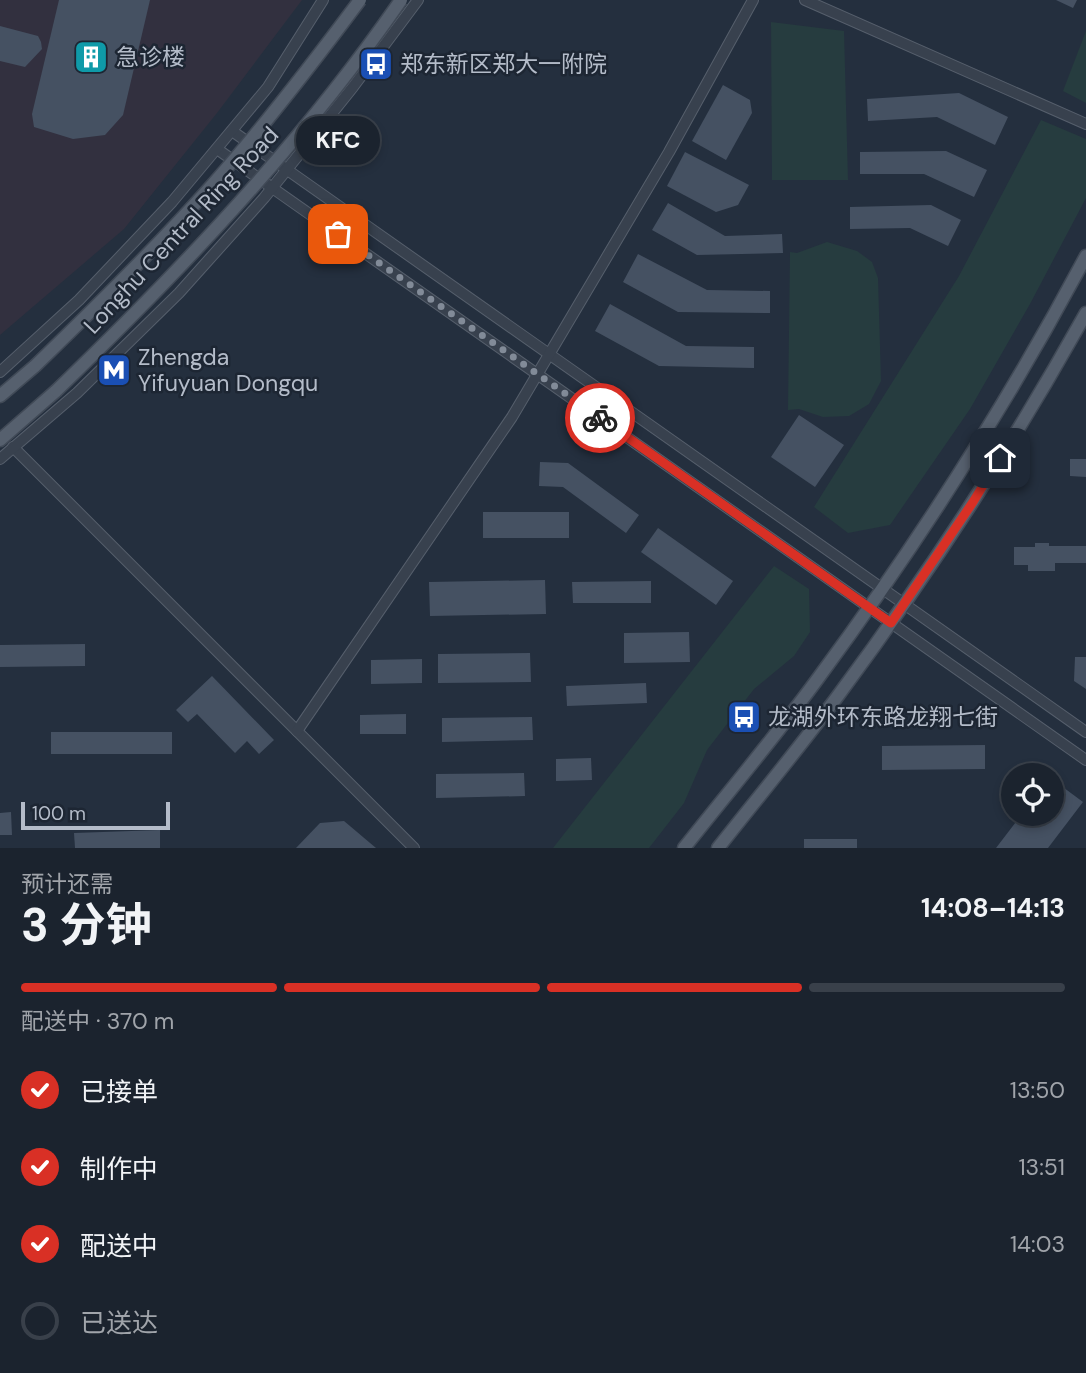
<!DOCTYPE html>
<html lang="zh">
<head>
<meta charset="utf-8">
<style>
  body { margin:0; font-family:"DM Sans","Noto Sans SC",sans-serif; background:#242b36; color:#f1f3f6; height:100vh; display:flex; flex-direction:column; font-size:26px; white-space:nowrap }
  * { box-sizing:border-box; margin:0 }
  p { font-size:23px; color:#a0a4aa }
  .icon { flex:none; width:38px; height:38px; fill:none; stroke:currentColor; stroke-width:2; stroke-linecap:round; stroke-linejoin:round }
  .map { position:relative; height:848px; overflow:hidden }
  .drawer { display:flex; flex-direction:column; background:#1b232e; flex:1 }
  .drawer>* { flex:none }
  .buttons { position:absolute; left:1001px; top:763px; display:grid; gap:14px }
  .buttons a { display:grid; place-items:center; width:63px; height:63px; border-radius:50%; background:#1b232e; box-shadow:0 4px 10px #0003,0 0 0 2px #39404a; font-size:35px }
  .scale { position:absolute; left:21px; bottom:18px; width:149px; box-sizing:border-box; padding-left:7px; border:4px solid #b4bcc9; border-top:0; font-size:19px; line-height:24px; white-space:nowrap; color:#b4bcc9; -webkit-text-stroke:5px #1d2633; paint-order:stroke }
  .pin { position:absolute; display:grid; place-items:center; width:60px; height:60px; color:#fff; margin:-30px; border-radius:14px; box-shadow:0 4px 10px #0006 }
  .courier { position:absolute; display:grid; place-items:center; width:70px; height:70px; margin:-35px; border:5px solid #d93025; border-radius:50%; background:#fff; color:#222; box-shadow:0 2px 9px #0007 }
  .bubble { position:absolute; height:49px; border-radius:24px; background:#1b232e; box-shadow:0 4px 10px #0003,0 0 0 2px #39404a; font-size:23px; font-weight:700; line-height:49px; text-align:center }
  .overview em { font-style:normal; font-weight:700 }
  .overview div { display:flex; flex-direction:column-reverse }
  .overview { display:flex; align-items:center; justify-content:space-between; height:119px; padding:0 21px }
  h1 { font-size:46px; font-weight:700; line-height:52px }
  .bar { display:grid; grid-template-columns:repeat(4,1fr); gap:10px 7px; align-content:center; height:84px; padding:0 21px }
  .bar i { height:9px; border-radius:5px; background:#39404a }
  .bar .active { background:#d93025 }
  .bar p { grid-column:span 4 }
  ol { padding:0 21px; list-style:none }
  li { display:flex; align-items:center; gap:21px; height:77px }
  li p { margin-inline-start:auto }
  li .icon { padding:7px; border-radius:50%; background:#d93025; color:#fff; stroke-width:4 }
  li:last-child { color:#a0a4aa }
  li i { width:38px; height:38px; border:4px solid #39404a; border-radius:50% }
  .map>svg:first-child { display:block }
  .medical { fill:#32303f }
  .green { fill:#263c3f }
  .building { fill:#455162 }
  .lines { fill:none; stroke-linecap:round; stroke-linejoin:round }
  .minor-casing { stroke:#565f6c; stroke-width:12 }
  .major-casing { stroke:#414a57; stroke-width:15 }
  .minor { stroke:#38414e; stroke-width:10 }
  .major { stroke:#56606e; stroke-width:12 }
  .major-bridge-casing { stroke:#414a57; stroke-width:15; stroke-linecap:butt }
  .major-bridge { stroke:#56606e; stroke-width:12 }
  .done { stroke:#828b98; stroke-width:7; stroke-dasharray:0 12.6 }
  .route { stroke:#d93025; stroke-width:9 }
  .labels { text-anchor:middle; dominant-baseline:central; stroke-width:5; stroke-linejoin:round; paint-order:stroke }
  .poi-label { font-size:23px; fill:#b4bcc9; stroke:#1d2633; text-anchor:start }
  .street-label { font-size:23px; fill:#b4bcc9; stroke:#1d2633 }
</style>
</head>
<body>
<div class="map">
<svg width="1086" height="848" viewBox="0 0 1086 848">
  <rect width="100%" height="100%" fill="#242f3e"/>
  <!-- medical -->
  <polygon class="medical" points="0,0 302,0 217,113 124,229 0,335"/>
  <!-- green -->
  <g class="green">
    <polygon points="771,22 844,31 848,180 772,180"/>
    <polygon points="1086,31 1086,103 1063,91"/>
    <polygon points="1041,120 1086,139 1086,198 1030,304 970,409 890,525 848,533 814,507 959,276"/>
    <polygon points="827,242 857,251 872,262 878,278 881,381 869,404 849,416 823,417 799,409 788,410 790,252 797,253"/>
    <polygon points="774,566 809,589 810,632 794,656 754,689 707,750 684,803 649,848 553,848"/>
  </g>
  <!-- building -->
  <g class="building">
    <polygon points="59,0 150,0 123,115 105,135 73,139 34,127 32,114"/>
    <polygon points="1056,0 1077,0 1073,8"/>
    <polygon points="0,26 38,36 41,42 42,49 25,67 0,61"/>
    <polygon points="723,85 750,100 752,113 726,160 692,141"/>
    <polygon points="959,93 1008,117 995,145 937,117 868,121 867,99"/>
    <polygon points="946,151 987,170 974,197 924,174 860,174 860,152"/>
    <polygon points="685,152 749,185 738,205 716,212 667,186"/>
    <polygon points="668,203 725,236 782,234 783,253 697,255 652,230"/>
    <polygon points="931,205 961,220 948,246 910,228 850,229 850,207"/>
    <polygon points="638,254 707,290 770,291 770,313 678,312 623,282"/>
    <polygon points="610,304 686,346 754,347 754,368 659,366 595,331"/>
    <polygon points="799,415 844,445 815,487 771,457"/>
    <polygon points="1070,459 1086,459 1086,477 1070,476"/>
    <polygon points="540,462 568,463 639,515 626,533 563,487 539,486"/>
    <rect x="483" y="512" width="86" height="26"/>
    <polygon points="658,528 733,581 716,605 641,552"/>
    <polygon points="1035,543 1049,543 1049,546 1086,546 1086,563 1055,563 1055,571 1028,571 1028,565 1014,565 1014,547 1035,547"/>
    <polygon points="545,580 546,614 430,616 429,582"/>
    <polygon points="651,581 651,603 573,603 572,582"/>
    <polygon points="689,632 690,662 624,663 624,633"/>
    <polygon points="85,644 85,666 0,667 0,645"/>
    <polygon points="530,653 531,682 438,683 438,654"/>
    <polygon points="1075,657 1086,657 1086,689 1074,681"/>
    <polygon points="422,659 422,683 371,684 371,660"/>
    <polygon points="212,676 274,740 259,754 247,741 235,753 197,714 188,722 176,710"/>
    <polygon points="646,683 647,703 567,706 566,686"/>
    <polygon points="406,714 406,734 360,734 360,715"/>
    <polygon points="532,717 533,740 442,742 442,718"/>
    <rect x="51" y="732" width="121" height="22"/>
    <polygon points="985,745 985,769 882,770 882,746"/>
    <polygon points="591,758 592,780 556,781 556,759"/>
    <polygon points="524,773 525,796 436,798 436,774"/>
    <polygon points="1052,779 1083,802 1048,848 996,848 1022,814 1052,814"/>
    <polygon points="11,812 12,835 0,835 0,813"/>
    <polygon points="344,821 376,848 296,848 320,823"/>
    <polygon points="160,830 160,848 75,848 74,833"/>
    <rect x="804" y="839" width="53" height="9"/>
  </g>
  <g class="lines">
    <!-- minor casing -->
    <g class="minor-casing">
      <g id="minor">
        <polyline points="805,0 1086,124"/>
        <polyline points="232,131 1086,732"/>
        <polyline points="217,149 1086,760"/>
        <polyline points="0,372 79,300 172,202 268,87 323,0"/>
        <polyline points="13,447 414,848"/>
        <polyline points="0,459 77,393 179,293 264,198 353,87 418,0"/>
        <polyline points="297,731 512,417 669,152 753,0"/>
      </g>
    </g>
    <!-- major casing -->
    <g class="major-casing">
      <g id="major">
        <polyline points="0,396 35,366"/>
        <polyline points="0,440 56,391"/>
        <path d="M684,848C729,791 776,736 819,677C918,543 1008,403 1086,256"/>
        <path d="M718,848C759,796 801,746 840,693C930,572 1013,444 1086,313"/>
      </g>
    </g>
    <!-- minor -->
    <use href="#minor" class="minor"/>
    <!-- major -->
    <use href="#major" class="major"/>
    <!-- major-bridge casing -->
    <g class="major-bridge-casing">
      <g id="major-bridge">
        <path d="M35,366C96,307 157,247 214,183C265,125 313,63 360,0"/>
        <path d="M56,391C181,270 302,143 401,0"/>
      </g>
    </g>
    <!-- major-bridge -->
    <use href="#major-bridge" class="major-bridge"/>
  </g>
  <g class="lines">
    <!-- done -->
    <polyline class="done" points="338,234 600,418"/>
    <!-- route -->
    <polyline class="route" points="600,418 891,623 973,502 1000,458"/>
  </g>
  <!-- icons -->
  <defs>
    <g id="building-square" transform="scale(1.75)"><rect x="-9" y="-9" width="18" height="18" rx="4" fill="#0f9aa8" stroke="#1d2633"/><path d="M-4-6H4V6H1V3H-1V6H-4ZM-2.5-4.3h1.7v1.8h-1.7ZM.8-4.3h1.7v1.8H.8ZM-2.5-1h1.7V.8h-1.7ZM.8-1h1.7V.8H.8Z" fill="#fff"/></g>
    <g id="bus-square" transform="scale(1.75)"><rect x="-9" y="-9" width="18" height="18" rx="4" fill="#1a4fb4" stroke="#1d2633"/><path d="M-5-6H5V4H4V6H2V4H-2V6H-4V4H-5ZM-3.5-4V0h7V-4ZM-3.5 1.2v1.5H-2V1.2ZM2 1.2v1.5H3.5V1.2Z" fill="#fff"/></g>
    <g id="metro-square" transform="scale(1.75)"><rect x="-9" y="-9" width="18" height="18" rx="4" fill="#1a4fb4" stroke="#1d2633"/><path d="M-5.5 5V-5H-3L0 0L3-5H5.5V5H3V-.5L0 4L-3-.5V5Z" fill="#fff"/></g>
  </defs>
  <g fill-rule="evenodd">
    <use href="#building-square" x="91" y="57"/>
    <use href="#bus-square" x="376" y="64"/>
    <use href="#metro-square" x="114" y="370"/>
    <use href="#bus-square" x="744" y="717"/>
  </g>
  <g class="labels">
    <!-- poi labels -->
    <g class="poi-label">
      <text x="116" y="57">急诊楼</text>
      <text x="400" y="64">郑东新区郑大一附院</text>
      <text x="138" y="357">Zhengda<tspan x="138" dy="26">Yifuyuan Dongqu</tspan></text>
      <text x="768" y="717">龙湖外环东路龙翔七街</text>
    </g>
    <!-- street labels -->
    <g class="street-label">
      <text transform="translate(181 230) rotate(-47)">Longhu Central Ring Road</text>
    </g>
  </g>
</svg>
<div class="buttons">
<a><svg class="icon" aria-label="locate" viewBox="0 0 24 24"><circle cx="12" cy="12" r="6"/><path d="M12 2v4M12 18v4M2 12h4M18 12h4"/></svg></a>
</div>
<div class="scale">100 m</div>
<div class="pin" style="left:338px;top:234px;background:#ea580c"><svg class="icon" aria-label="bag" viewBox="0 0 24 24"><path d="M5 8h14l-1 12H6zM9 8a3 3 0 0 1 6 0"/></svg></div>
<div class="pin" style="left:1000px;top:458px;background:#1f2937"><svg class="icon" aria-label="home" viewBox="0 0 24 24"><path d="M3 11l9-7 9 7M6 9v11h12V9"/></svg></div>
<div class="courier" style="left:600px;top:418px"><svg class="icon" aria-label="bike" viewBox="0 0 24 24"><circle cx="6" cy="16" r="4"/><circle cx="18" cy="16" r="4"/><path d="M6 16l4-8h5l3 8M10 8l3 8H6M13 5h3"/></svg></div>
<div class="bubble" style="left:296px;top:116px;width:84px">KFC</div>
</div>
<section class="drawer">
<div class="overview"><div><h1>3 分钟</h1><p>预计还需</p></div><em>14:08–14:13</em></div>
<div class="bar"><i class="active"></i><i class="active"></i><i class="active"></i><i></i><p>配送中 · 370 m</p></div>
<ol>
<li><svg class="icon" aria-label="check" viewBox="0 0 24 24"><path d="M5 12l5 5 9-10"/></svg>已接单<p>13:50</p></li>
<li><svg class="icon" aria-label="check" viewBox="0 0 24 24"><path d="M5 12l5 5 9-10"/></svg>制作中<p>13:51</p></li>
<li><svg class="icon" aria-label="check" viewBox="0 0 24 24"><path d="M5 12l5 5 9-10"/></svg>配送中<p>14:03</p></li>
<li><i></i>已送达</li>
</ol>
</section>
</body>
</html>
